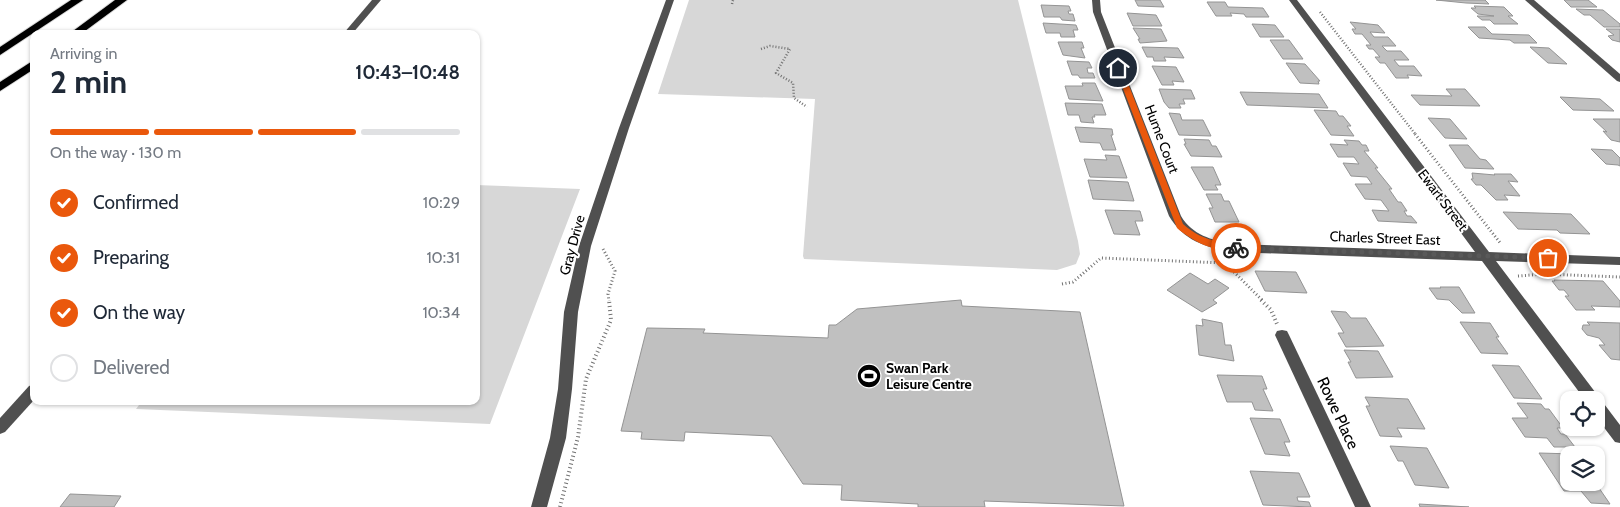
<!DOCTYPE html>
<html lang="en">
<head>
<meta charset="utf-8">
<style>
  body { margin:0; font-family:Cabin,sans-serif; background:#f2f2f3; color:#1f2937; height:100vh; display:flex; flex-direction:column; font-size:19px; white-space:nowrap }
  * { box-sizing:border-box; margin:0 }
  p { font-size:16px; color:#747a83 }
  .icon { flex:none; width:28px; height:28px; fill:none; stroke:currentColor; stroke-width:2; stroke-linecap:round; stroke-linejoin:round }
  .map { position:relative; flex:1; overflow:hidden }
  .side { position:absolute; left:30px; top:30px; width:450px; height:375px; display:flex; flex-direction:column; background:#fff; border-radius:10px; box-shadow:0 1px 4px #0004 }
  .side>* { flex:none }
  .controls { position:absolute; left:1560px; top:391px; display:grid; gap:10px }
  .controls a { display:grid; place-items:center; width:45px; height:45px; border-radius:10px; background:#fff; box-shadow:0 1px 4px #0004; font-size:25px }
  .pin { position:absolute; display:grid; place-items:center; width:42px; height:42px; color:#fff; margin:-21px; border:2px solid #fff; border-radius:50%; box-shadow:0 1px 5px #0007 }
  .courier { position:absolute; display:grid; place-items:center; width:50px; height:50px; margin:-25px; border:4px solid #ea580c; border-radius:50%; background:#fff; color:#222; box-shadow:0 1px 6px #0007 }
  .head em { font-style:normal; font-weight:800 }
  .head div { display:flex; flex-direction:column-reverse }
  .head { display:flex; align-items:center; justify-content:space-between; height:85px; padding:0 20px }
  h1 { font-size:32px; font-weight:800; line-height:38px }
  .bar { display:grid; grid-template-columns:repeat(4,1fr); gap:8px 5px; align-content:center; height:60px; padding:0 20px }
  .bar i { height:6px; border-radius:4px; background:#e0e1e3 }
  .bar .active { background:#ea580c }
  .bar p { grid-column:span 4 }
  ol { padding:0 20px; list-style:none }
  li { display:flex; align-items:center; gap:15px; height:55px }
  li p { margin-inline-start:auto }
  li .icon { padding:5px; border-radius:50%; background:#ea580c; color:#fff; stroke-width:4 }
  li:last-child { color:#747a83 }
  li i { width:28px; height:28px; border:2px solid #e0e1e3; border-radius:50% }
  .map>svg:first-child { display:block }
  .green { fill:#d7d7d7 }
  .building { fill:#c0c0c0; stroke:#949494 }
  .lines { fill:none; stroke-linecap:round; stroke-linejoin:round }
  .highway-casing { stroke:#dbdbdb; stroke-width:2 }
  .path-far2 { stroke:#727272; stroke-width:2.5; stroke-dasharray:1 2; stroke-linecap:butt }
  .path-far1 { stroke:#727272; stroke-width:3; stroke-dasharray:1 2.5; stroke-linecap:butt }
  .path { stroke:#727272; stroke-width:4; stroke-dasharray:1 3; stroke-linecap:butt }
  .minor { fill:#505050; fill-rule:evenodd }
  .highway { fill:#000; fill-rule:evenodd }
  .route { fill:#ea580c }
  .done { stroke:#595959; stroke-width:5; stroke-dasharray:0 9 }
  .labels { text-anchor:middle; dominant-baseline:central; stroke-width:4; stroke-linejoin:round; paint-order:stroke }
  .street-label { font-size:14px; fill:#000; stroke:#fff }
  .poi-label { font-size:14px; font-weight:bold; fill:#000; stroke:#fff; text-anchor:start }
  .near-street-label { font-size:16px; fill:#000; stroke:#fff }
</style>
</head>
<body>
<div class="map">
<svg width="1620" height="507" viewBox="0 0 1620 507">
  <rect width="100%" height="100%" fill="#fff"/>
  <!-- green -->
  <g class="green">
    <polygon points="689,0 1018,0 1078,241 1080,254 1076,264 1057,270 804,259 803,256 815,99 658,94"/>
    <polygon points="476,185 580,189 490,424 136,409 142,401 476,401"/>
  </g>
  <!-- building -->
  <g class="building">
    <polygon points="1135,0 1160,0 1164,7 1138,6"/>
    <polygon points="1436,0 1485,0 1489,4 1466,3"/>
    <polygon points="1564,0 1588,0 1597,7 1571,7"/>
    <polygon points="1207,2 1225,2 1228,7 1263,8 1269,17 1246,17 1244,14 1230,13 1232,16 1216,16"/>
    <polygon points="1041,5 1069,6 1071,11 1068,11 1069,14 1073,14 1075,21 1062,20 1060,17 1044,17"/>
    <polygon points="1474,6 1504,7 1513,16 1508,16 1518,24 1494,24 1490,20 1482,20 1477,16 1494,16 1478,14 1471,8 1476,8"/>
    <polygon points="1576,9 1603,10 1620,24 1620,27 1604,27 1590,15 1584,15"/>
    <polygon points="1127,13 1156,15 1162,26 1133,26"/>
    <polygon points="1350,22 1378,25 1385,33 1370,32 1374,37 1388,37 1396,46 1382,46 1387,51 1401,51 1409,60 1394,60 1399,66 1414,66 1422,76 1407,75 1409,78 1396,78 1385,63 1380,63 1375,57 1380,57 1373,49 1369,49 1366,45 1371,45 1362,34 1355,34 1352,29 1356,29"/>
    <polygon points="1043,23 1076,25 1078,30 1073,30 1075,37 1061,37 1060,33 1046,33"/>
    <polygon points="1252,24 1275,25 1284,37 1260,37"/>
    <polygon points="1468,27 1485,27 1492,34 1529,35 1537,43 1514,43 1510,40 1479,38"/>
    <polygon points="1133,28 1161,29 1167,41 1140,43 1138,39 1140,39"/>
    <polygon points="1606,29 1620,29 1620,42 1612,40 1608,36 1614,35"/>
    <polygon points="1270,40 1289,40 1303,59 1283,59"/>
    <polygon points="1058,42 1082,42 1084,48 1081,48 1085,58 1063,55"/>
    <polygon points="1142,47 1178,48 1184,58 1164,57 1166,61 1154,61 1153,57 1147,57"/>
    <polygon points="1530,47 1549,48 1567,64 1548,63"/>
    <polygon points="1067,61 1089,62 1092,68 1087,68 1088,73 1093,73 1095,78 1080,78 1078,75 1072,75"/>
    <polygon points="1286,63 1305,64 1320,81 1318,81 1319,84 1300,83"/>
    <polygon points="1152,66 1176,67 1184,82 1172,81 1174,85 1162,85"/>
    <polygon points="1082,83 1095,83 1103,101 1069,99 1065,86 1083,86"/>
    <polygon points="1159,89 1191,90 1195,99 1183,99 1185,104 1179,104 1181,108 1169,108 1164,102"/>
    <polygon points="1446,89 1465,89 1480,106 1420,105 1411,95 1452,96"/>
    <polygon points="1240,92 1319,94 1328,108 1247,105"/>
    <polygon points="1560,97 1600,99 1614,111 1573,110"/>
    <polygon points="1065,103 1102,104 1106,115 1094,115 1095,117 1092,117 1094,123 1081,122 1079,115 1068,115"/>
    <polygon points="1314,110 1336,111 1339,116 1343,116 1351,126 1347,126 1354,136 1331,135"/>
    <polygon points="1169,113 1180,114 1182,120 1203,120 1211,136 1179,135"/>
    <polygon points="1428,118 1450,119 1467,139 1445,138"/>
    <polygon points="1593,119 1620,119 1620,142 1611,140 1603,131 1607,132"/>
    <polygon points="1075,127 1112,129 1113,135 1111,135 1116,150 1103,150 1100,143 1080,142"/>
    <polygon points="1184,139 1209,140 1212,146 1216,146 1222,157 1191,156 1184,144 1186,144"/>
    <polygon points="1344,140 1359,141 1362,145 1366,145 1369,151 1364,151 1378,168 1375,168 1392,189 1389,189 1398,202 1401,202 1407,211 1404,211 1407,216 1411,216 1417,223 1378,221 1372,210 1389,211 1381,200 1365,199 1355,184 1372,184 1367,177 1351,176 1343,163 1359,164 1354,157 1338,157 1330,144 1348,145"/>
    <polygon points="1449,145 1468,145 1480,159 1486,160 1494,169 1465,168"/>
    <polygon points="1591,149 1612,150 1620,158 1620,166 1618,165 1606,164"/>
    <polygon points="1105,155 1119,156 1127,178 1090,177 1084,159 1107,160"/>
    <polygon points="1191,167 1213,167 1221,185 1215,185 1218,190 1204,190"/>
    <polygon points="1472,173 1495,175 1494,174 1511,174 1518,182 1508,181 1520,196 1504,195 1508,200 1496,200 1481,185 1476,185 1471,179 1473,179"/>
    <polygon points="1088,180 1128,182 1134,201 1093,199"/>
    <polygon points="1206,194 1221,194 1224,201 1229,201 1239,222 1215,222 1209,208 1213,208"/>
    <polygon points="1105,210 1140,211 1143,221 1135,221 1140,235 1114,234"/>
    <polygon points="1503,212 1571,214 1590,234 1560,233 1557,230 1518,229"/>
    <polygon points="1255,271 1296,272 1307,293 1265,291"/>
    <polygon points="1190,273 1208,284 1215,279 1229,288 1213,300 1217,303 1202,312 1167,290"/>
    <polygon points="1554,280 1603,281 1620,301 1620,307 1591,306 1595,310 1576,310 1565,296 1569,296 1564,290 1559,290 1552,281 1555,281"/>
    <polygon points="1440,287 1459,287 1475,313 1462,313 1449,300 1437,299 1429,288 1441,288"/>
    <polygon points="961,300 962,306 1080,312 1124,506 984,501 985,507 918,507 918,504 841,500 842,485 803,484 771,436 685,432 684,441 641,439 642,432 621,431 647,328 705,329 703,333 828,338 829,325 836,325 857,309"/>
    <polygon points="1331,311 1346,312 1351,318 1366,318 1384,346 1346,347 1338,333 1344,333"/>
    <polygon points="1202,319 1222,323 1225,345 1231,345 1234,361 1199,355 1196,325 1203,326"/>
    <polygon points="1460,322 1490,323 1499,337 1496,337 1508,354 1481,353"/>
    <polygon points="1587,322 1620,323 1620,360 1611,359 1599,345 1605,345 1599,338 1587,335 1582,329 1583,325 1590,325"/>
    <polygon points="1344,350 1378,351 1393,377 1356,378 1348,362 1351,362"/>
    <polygon points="1492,365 1519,366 1542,399 1514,398"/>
    <polygon points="1217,375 1262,376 1267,389 1263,389 1273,411 1255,410 1252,402 1227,402"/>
    <polygon points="1365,397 1408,399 1425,429 1397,428 1402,437 1380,436 1366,406 1370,406"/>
    <polygon points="1517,403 1541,404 1545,409 1549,409 1563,428 1557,428 1561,434 1565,434 1575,447 1554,447 1547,438 1525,437 1512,418 1528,418"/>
    <polygon points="1250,418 1280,419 1290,442 1284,442 1290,456 1265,454"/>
    <polygon points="1390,446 1427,448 1449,488 1415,485 1403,461 1398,461"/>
    <polygon points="1539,453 1574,454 1569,455 1569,482 1592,482 1596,489 1599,488 1610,504 1591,503 1581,491 1564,491"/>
    <polygon points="1250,471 1299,473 1310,497 1297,497 1298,501 1309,502 1311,507 1263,505"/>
    <polygon points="70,494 121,496 114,507 60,507"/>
    <polygon points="1419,504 1469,507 1420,507"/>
  </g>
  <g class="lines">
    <!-- highway casing -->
    <g class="highway-casing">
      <g id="highway">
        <polygon points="71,0 83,0 0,55 0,47"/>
        <polygon points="115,0 127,0 81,34 69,34"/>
        <polygon points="34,60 34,69 0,91 0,82"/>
      </g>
    </g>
    <!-- path-far2 -->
    <g class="path-far2">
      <polyline points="732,4 733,0"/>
      <polyline points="1320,12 1416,135"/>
      <polyline points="761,49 770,46 790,49 776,73 793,83 794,98 807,107"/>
    </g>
    <!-- path-far1 -->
    <g class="path-far1">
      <polyline points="1415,134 1501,244"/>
      <polyline points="603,249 615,271 608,294 609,301"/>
      <polyline points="1224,262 1263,301"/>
      <polyline points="1518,276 1544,274 1620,277"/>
      <polyline points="1062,284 1073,282 1101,258 1225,263"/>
    </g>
    <!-- path -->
    <g class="path">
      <polyline points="1261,300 1271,310 1277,324"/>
      <polyline points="560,507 578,437 586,379 611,320 609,300"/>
    </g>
    <!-- minor -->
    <g class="minor">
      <polygon points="372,0 381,0 352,34 343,34"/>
      <polygon points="666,0 674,0 629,128 591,246 578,312 572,389 566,438 547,507 531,507 550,438 558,389 564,312 579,246 619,128"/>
      <path d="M1092,0H1100L1101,12L1181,216C1192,235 1212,240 1232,244L1475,252L1289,0H1297L1489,252L1620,257V265L1496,261L1620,425V443L1615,442L1596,417V400H1585L1482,261L1232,252C1205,247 1184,241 1169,216L1093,12Z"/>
      <polygon points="1525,0 1534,0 1620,74 1620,82 1617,81"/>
      <polygon points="1282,330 1287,331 1289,335 1371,507 1355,507 1275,335 1277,331"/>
      <polygon points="34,384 34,400 5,432 0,434 0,418 29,386"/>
    </g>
    <!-- highway -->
    <use href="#highway" class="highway"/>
  </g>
  <!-- route -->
  <path class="route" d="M1118,66L1122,68L1183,224C1202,241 1215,240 1238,246V250C1217,254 1192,241 1177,228L1115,68Z"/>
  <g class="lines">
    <!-- done -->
    <polyline class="done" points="1236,248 1548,258"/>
  </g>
  <!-- icons -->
  <defs>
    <g id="stadium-disc" transform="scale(1.25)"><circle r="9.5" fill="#000" stroke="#fff"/><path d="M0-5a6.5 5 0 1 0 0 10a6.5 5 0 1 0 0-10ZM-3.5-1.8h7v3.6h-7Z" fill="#fff"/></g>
  </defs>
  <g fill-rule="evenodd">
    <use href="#stadium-disc" x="869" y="376"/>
  </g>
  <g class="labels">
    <!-- street labels -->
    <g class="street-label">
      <text transform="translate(1162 139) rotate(69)">Hume Court</text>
      <text transform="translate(1443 200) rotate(53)">Ewart Street</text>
      <text transform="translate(1385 238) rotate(2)">Charles Street East</text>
      <text transform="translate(572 245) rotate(-75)">Gray Drive</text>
    </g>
    <!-- poi labels -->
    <g class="poi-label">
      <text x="886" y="368">Swan Park<tspan x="886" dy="16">Leisure Centre</tspan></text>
    </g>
    <!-- near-street labels -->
    <g class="near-street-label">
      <text transform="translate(1338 413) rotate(65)">Rowe Place</text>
    </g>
  </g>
</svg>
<div class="controls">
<a><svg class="icon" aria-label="locate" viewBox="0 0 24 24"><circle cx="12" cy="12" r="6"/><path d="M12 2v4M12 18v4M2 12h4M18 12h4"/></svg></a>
<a><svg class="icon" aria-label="layers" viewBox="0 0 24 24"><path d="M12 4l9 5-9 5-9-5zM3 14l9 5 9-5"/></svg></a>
</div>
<div class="pin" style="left:1548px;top:258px;background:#ea580c"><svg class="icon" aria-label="bag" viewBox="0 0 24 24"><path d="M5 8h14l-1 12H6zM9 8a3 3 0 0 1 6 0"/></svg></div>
<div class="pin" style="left:1118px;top:68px;background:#1f2937"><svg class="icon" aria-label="home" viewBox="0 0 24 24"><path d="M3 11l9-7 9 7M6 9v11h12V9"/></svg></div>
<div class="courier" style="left:1236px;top:248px"><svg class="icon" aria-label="bike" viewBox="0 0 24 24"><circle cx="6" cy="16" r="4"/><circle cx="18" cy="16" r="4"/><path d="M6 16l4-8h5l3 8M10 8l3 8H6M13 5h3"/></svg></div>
<section class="side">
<div class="head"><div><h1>2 min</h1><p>Arriving in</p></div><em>10:43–10:48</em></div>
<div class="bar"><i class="active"></i><i class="active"></i><i class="active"></i><i></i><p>On the way · 130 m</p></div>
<ol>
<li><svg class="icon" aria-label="check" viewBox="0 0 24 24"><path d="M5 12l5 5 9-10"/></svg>Confirmed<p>10:29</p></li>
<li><svg class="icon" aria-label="check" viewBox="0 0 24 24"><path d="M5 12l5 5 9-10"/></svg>Preparing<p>10:31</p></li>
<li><svg class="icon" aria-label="check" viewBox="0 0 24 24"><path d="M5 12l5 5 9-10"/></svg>On the way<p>10:34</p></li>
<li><i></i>Delivered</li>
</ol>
</section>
</div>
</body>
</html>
